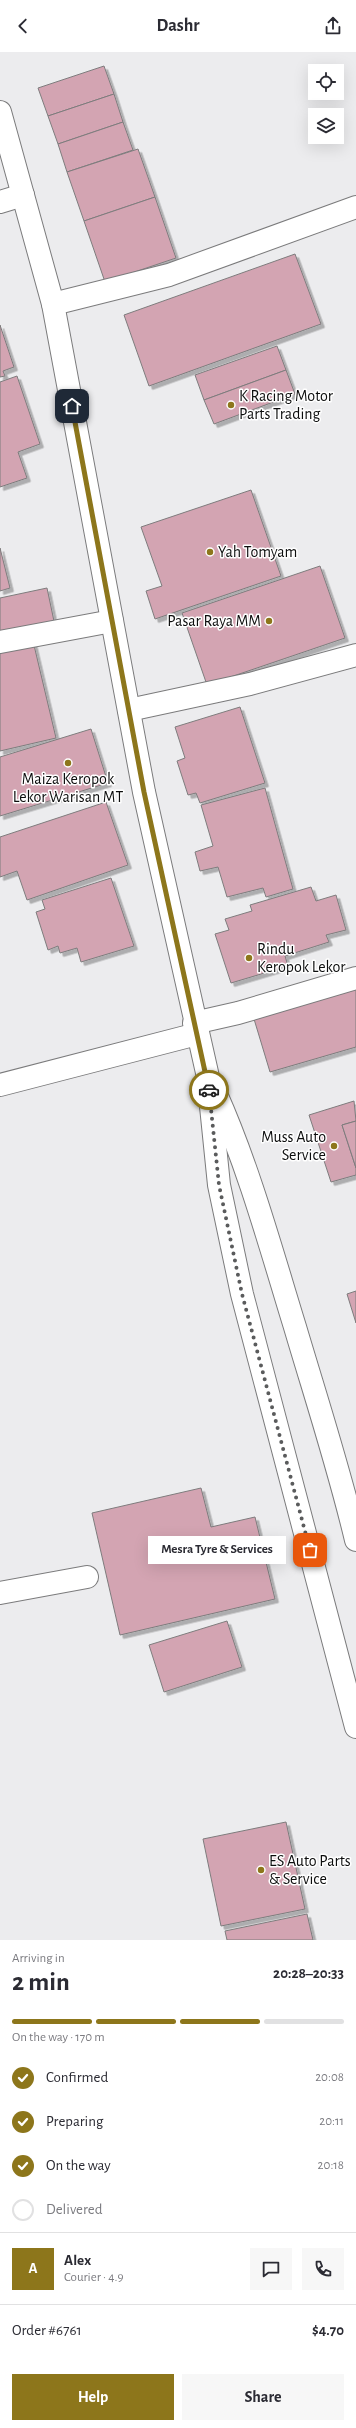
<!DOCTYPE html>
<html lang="en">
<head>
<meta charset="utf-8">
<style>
  body { margin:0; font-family:"Alegreya Sans",sans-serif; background:#f7f7f7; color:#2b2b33; height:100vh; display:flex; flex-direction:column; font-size:15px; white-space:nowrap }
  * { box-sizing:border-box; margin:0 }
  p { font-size:13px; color:#7c7c81 }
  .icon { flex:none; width:22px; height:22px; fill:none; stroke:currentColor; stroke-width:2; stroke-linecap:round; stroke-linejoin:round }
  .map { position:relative; height:1888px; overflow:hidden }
  .sheet { display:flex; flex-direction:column; background:#fff; flex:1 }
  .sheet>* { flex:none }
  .fabs { position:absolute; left:308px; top:12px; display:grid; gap:8px }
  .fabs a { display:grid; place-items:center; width:36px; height:36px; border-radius:0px; background:#fff; box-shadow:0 4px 16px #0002; font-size:20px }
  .pin { position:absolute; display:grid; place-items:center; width:34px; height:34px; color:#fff; margin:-17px; border-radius:8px; box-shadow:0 2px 6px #0006 }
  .courier { position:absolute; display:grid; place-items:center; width:40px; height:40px; margin:-20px; border:3px solid #8d761b; border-radius:50%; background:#fff; color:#222; box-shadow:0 1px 5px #0007 }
  .bubble { position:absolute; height:28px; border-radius:0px; background:#fff; box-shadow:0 4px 16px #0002; font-size:13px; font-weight:600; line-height:28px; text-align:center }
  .summary em { font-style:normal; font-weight:600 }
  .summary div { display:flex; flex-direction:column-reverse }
  .summary { display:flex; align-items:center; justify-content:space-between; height:68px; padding:0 12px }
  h1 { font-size:26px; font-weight:600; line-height:30px }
  .bar { display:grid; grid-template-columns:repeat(4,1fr); gap:6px 4px; align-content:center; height:48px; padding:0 12px }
  .bar i { height:5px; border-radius:3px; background:#e1e1e2 }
  .bar .current { background:#8d761b }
  .bar p { grid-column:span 4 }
  .line { display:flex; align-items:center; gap:10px; padding:0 12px; border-top:1px solid #e1e1e2 }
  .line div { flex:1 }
  .round { display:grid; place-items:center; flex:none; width:42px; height:42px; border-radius:0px; background:#f7f7f7 }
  ol { padding:0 12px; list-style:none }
  li { display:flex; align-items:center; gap:12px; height:44px }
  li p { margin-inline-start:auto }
  li .icon { padding:4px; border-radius:50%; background:#8d761b; color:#fff; stroke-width:4 }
  li:last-child { color:#7c7c81 }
  li i { width:22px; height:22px; border:2px solid #e1e1e2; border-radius:50% }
  .action { display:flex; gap:8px; margin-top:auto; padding:8px 12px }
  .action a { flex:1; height:46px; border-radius:0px; background:#8d761b; color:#fff; font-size:16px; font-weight:600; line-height:46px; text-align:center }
  .action a+a { background:#f7f7f7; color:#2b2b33 }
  header { display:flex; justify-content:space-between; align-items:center; height:52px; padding:0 12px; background:#fff; font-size:18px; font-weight:600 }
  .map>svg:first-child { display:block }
  .building { fill:#d3a4b2; stroke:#7e7c7d; filter:url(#shadow) }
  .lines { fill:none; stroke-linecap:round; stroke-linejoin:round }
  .minor-casing { stroke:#7b7b7c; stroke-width:24 }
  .major-casing { stroke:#7b7b7c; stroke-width:24 }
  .minor { stroke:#fff; stroke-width:22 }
  .major { stroke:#fff; stroke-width:22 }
  .done { stroke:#5a5b5c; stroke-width:4; stroke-dasharray:0 7.2 }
  .route { stroke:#8d761b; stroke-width:5 }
  .poi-dot { fill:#8d761b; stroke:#fff; stroke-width:1.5 }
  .labels { text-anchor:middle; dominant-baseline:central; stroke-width:3; stroke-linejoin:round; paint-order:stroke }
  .poi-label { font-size:16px; fill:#0c0d0d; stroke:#fff; text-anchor:start }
</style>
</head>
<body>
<header><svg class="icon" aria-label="back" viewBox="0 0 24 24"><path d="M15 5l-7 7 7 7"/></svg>Dashr<svg class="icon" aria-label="share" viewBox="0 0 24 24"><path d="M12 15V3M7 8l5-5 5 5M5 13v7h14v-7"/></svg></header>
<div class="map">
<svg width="356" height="1888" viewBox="0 0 356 1888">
  <defs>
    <filter id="shadow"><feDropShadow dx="3.5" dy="3.5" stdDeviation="0" flood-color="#0004"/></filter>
  </defs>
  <rect width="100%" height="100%" fill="#ececee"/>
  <!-- building -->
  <g class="building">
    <polygon points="104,14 114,42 48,64 38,36"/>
    <polygon points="114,42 123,70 58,92 48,64"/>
    <polygon points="123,70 133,98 67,120 58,92"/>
    <polygon points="138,97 155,145 84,169 67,120"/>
    <polygon points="155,145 176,206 105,230 84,169"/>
    <polygon points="295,202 321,272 149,334 124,263"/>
    <polygon points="0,273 14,315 3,319 5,324 0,325"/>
    <polygon points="277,294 286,318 204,348 195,323"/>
    <polygon points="286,318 295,342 214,372 204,348"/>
    <polygon points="17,324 40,392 18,400 27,426 0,435 0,330"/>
    <polygon points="251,438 281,524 155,567 146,539 162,534 141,475"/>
    <polygon points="0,496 10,536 0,539"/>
    <polygon points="320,514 345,586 207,633 182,561"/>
    <polygon points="47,536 55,574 0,586 0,546"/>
    <polygon points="33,589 56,686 0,699 0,596"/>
    <polygon points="240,655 265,731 200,751 196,741 188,743 177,709 185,706 175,675"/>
    <polygon points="91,677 108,731 0,764 0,705"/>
    <polygon points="265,736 293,837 266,845 263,836 227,845 218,815 200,819 195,800 213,794 201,753"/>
    <polygon points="106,750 128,813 27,848 17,819 0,825 0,785"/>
    <polygon points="111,826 134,894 81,910 77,896 60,901 58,894 48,898 36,860 45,857 42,848"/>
    <polygon points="311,835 316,849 336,843 346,878 326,883 329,890 285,904 288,914 231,931 215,882 229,878 225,867 252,859 250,853"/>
    <polygon points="356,931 356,995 270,1020 254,967"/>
    <polygon points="354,1049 356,1069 342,1073 356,1116 356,1123 331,1130 309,1063"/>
    <polygon points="356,1069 356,1116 342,1073"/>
    <polygon points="356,1239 356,1271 347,1242"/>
    <polygon points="201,1436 211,1475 255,1465 275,1547 120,1583 92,1461"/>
    <polygon points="227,1569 242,1615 164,1640 149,1593"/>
    <polygon points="286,1770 305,1857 221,1874 203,1787"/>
    <polygon points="307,1862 313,1888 227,1888 225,1879"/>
  </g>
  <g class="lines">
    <!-- minor casing -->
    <g class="minor-casing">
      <g id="minor">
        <polyline points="0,150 23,143"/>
        <polyline points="53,252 169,223 356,155"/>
        <polyline points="0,590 112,569"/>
        <polyline points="129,658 250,632 356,603"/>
        <polyline points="194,971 238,961 356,926"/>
        <polyline points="0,1033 197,982"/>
        <polyline points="0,1541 87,1525"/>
      </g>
    </g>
    <!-- major casing -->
    <g class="major-casing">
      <g id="major">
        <polyline points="0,60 53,252 144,740 208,1025 219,1133 242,1242 356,1675"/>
        <path d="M216,1042C249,1116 271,1197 295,1275C316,1346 339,1416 356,1488"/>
      </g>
    </g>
    <!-- minor -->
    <use href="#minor" class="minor"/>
    <!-- major -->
    <use href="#major" class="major"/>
  </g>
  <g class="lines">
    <!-- done -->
    <polyline class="done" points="209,1038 219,1133 242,1242 310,1498"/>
    <!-- route -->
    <polyline class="route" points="72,354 144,740 209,1038"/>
  </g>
  <!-- markers -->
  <g class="poi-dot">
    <circle cx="231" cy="353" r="4"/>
    <circle cx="210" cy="500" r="4"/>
    <circle cx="269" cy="569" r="4"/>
    <circle cx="68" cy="711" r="4"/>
    <circle cx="249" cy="906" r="4"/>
    <circle cx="334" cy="1094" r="4"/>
    <circle cx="261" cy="1818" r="4"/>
  </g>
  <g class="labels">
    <!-- poi labels -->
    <g class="poi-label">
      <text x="239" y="344">K Racing Motor<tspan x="239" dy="18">Parts Trading</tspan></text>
      <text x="218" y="500">Yah Tomyam</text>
      <text x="261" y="569" text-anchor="end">Pasar Raya MM</text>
      <text x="68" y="727" text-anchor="middle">Maiza Keropok<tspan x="68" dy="18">Lekor Warisan MT</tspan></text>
      <text x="257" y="897">Rindu<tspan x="257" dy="18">Keropok Lekor</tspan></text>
      <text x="326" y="1085" text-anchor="end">Muss Auto<tspan x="326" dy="18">Service</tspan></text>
      <text x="269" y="1809">ES Auto Parts<tspan x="269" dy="18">&amp; Service</tspan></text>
    </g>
  </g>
</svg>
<div class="fabs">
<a><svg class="icon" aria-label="locate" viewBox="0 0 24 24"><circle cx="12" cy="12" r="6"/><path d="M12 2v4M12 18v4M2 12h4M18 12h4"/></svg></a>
<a><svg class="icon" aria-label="layers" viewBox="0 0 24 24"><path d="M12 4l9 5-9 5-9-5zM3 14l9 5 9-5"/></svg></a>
</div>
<div class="pin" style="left:310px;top:1498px;background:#ea580c"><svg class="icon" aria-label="bag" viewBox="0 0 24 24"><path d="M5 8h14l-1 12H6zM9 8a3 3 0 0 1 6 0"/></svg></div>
<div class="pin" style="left:72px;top:354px;background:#1f2937"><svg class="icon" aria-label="home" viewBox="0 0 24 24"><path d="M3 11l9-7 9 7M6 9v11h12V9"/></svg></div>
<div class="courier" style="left:209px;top:1038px"><svg class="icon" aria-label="car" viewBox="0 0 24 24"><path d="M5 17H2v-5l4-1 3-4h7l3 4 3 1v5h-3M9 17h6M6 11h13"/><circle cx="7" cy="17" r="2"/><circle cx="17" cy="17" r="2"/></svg></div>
<div class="bubble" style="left:148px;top:1484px;width:138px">Mesra Tyre &amp; Services</div>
</div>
<section class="sheet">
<div class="summary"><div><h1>2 min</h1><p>Arriving in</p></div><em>20:28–20:33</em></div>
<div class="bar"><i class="current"></i><i class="current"></i><i class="current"></i><i></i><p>On the way · 170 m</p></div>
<ol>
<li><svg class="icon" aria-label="check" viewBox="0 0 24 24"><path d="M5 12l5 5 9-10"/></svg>Confirmed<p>20:08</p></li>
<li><svg class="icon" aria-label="check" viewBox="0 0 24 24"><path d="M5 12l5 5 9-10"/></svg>Preparing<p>20:11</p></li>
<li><svg class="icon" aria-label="check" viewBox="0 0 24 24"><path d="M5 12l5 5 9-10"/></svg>On the way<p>20:18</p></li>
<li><i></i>Delivered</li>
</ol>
<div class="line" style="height:72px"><b class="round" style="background:#8d761b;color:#fff">A</b><div><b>Alex</b><p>Courier · 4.9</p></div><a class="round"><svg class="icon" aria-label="chat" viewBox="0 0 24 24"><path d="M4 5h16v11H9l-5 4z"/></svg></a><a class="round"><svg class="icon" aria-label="phone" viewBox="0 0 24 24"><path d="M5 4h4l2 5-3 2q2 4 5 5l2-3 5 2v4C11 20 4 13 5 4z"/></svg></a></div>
<div class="line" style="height:52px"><div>Order #6761</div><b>$4.70</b></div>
<div class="action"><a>Help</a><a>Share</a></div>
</section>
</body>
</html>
